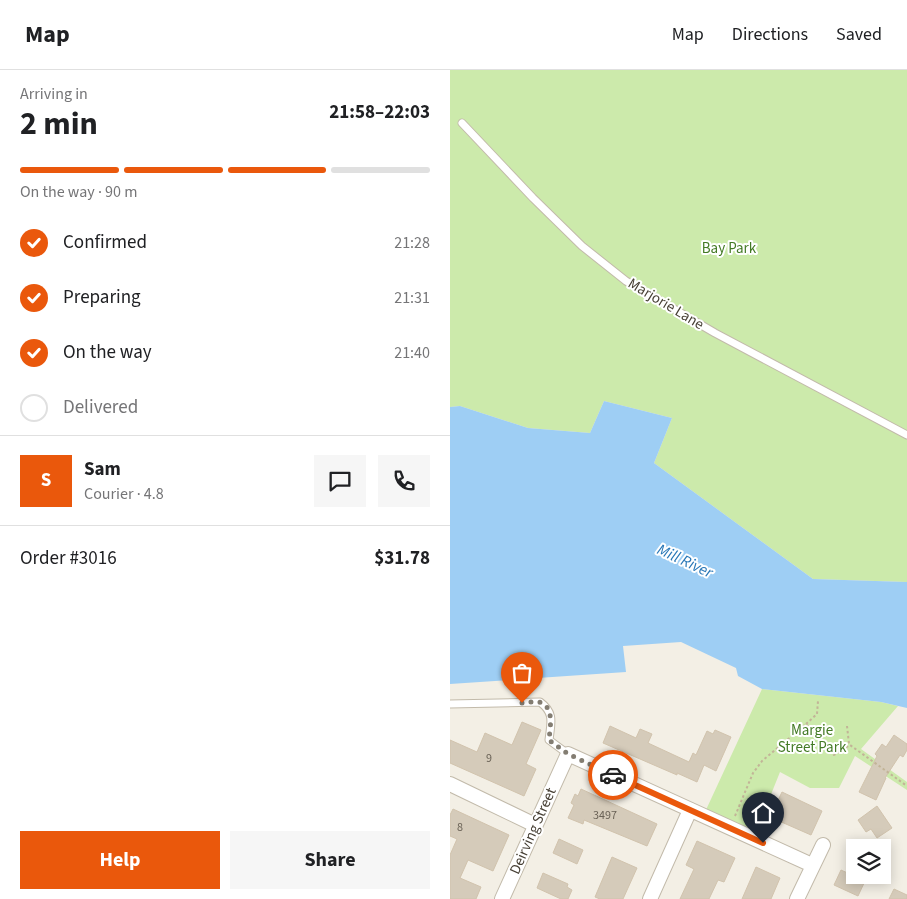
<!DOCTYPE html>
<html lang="en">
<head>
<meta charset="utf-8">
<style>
  body { margin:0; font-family:"Source Sans 3",sans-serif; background:#f6f6f6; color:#202124; height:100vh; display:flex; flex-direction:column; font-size:19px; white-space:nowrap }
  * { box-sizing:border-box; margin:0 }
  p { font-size:16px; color:#757577 }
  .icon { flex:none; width:28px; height:28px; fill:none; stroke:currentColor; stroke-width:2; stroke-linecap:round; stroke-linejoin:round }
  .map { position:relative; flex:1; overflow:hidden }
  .drawer { display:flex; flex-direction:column; background:#fff; width:450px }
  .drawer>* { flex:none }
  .controls { position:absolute; left:396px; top:769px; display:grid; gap:10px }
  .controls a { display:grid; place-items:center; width:45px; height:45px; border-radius:0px; background:#fff; box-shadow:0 2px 12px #0003; font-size:25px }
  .pin { position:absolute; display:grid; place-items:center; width:42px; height:42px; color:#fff; margin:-51px -21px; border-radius:50% 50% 50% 0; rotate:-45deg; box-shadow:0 0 5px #0007 }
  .pin .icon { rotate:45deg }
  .courier { position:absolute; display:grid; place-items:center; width:50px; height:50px; margin:-25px; border:4px solid #ea580c; border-radius:50%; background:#fff; color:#222; box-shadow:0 1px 6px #0007 }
  .headline em { font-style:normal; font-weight:700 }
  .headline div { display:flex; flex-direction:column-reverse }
  .headline { display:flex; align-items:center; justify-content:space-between; height:85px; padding:0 20px }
  h1 { font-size:32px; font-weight:700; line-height:38px }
  .bar { display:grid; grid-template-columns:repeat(4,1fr); gap:8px 5px; align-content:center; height:60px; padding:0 20px }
  .bar i { height:6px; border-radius:4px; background:#e0e0e0 }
  .bar .active { background:#ea580c }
  .bar p { grid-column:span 4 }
  .line { display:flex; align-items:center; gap:12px; padding:0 20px; border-top:1px solid #e0e0e0 }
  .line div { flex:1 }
  .round { display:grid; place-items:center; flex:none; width:52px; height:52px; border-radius:0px; background:#f6f6f6 }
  ol { padding:0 20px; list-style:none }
  li { display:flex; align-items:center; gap:15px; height:55px }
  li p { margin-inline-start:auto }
  li .icon { padding:5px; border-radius:50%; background:#ea580c; color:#fff; stroke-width:4 }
  li:last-child { color:#757577 }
  li i { width:28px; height:28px; border:2px solid #e0e0e0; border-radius:50% }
  .button { display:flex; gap:10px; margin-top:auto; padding:10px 20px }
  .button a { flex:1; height:58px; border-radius:0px; background:#ea580c; color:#fff; font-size:20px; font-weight:700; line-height:58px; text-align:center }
  .button a+a { background:#f6f6f6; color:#202124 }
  header { display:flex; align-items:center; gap:30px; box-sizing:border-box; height:70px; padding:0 25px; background:#fff; border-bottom:1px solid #e0e0e0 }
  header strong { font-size:24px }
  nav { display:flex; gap:28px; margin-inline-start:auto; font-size:18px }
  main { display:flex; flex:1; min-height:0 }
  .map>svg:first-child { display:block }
  .green { fill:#cceaab }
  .water { fill:#9ecef4 }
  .building { fill:#d5cbba; stroke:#d1c3ad }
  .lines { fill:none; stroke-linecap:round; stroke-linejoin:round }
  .service-casing { stroke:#c2baaa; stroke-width:9 }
  .minor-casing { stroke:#c2baaa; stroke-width:16 }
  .path { stroke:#c2b497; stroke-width:2; stroke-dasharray:2.5 2.5; stroke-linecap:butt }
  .service { stroke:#fff; stroke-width:7 }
  .minor { stroke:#fff; stroke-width:14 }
  .done { stroke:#837d72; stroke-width:5; stroke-dasharray:0 9 }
  .route { stroke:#ea580c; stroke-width:6 }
  .labels { text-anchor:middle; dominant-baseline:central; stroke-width:4; stroke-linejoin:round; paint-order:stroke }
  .number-label { font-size:12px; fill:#6a6256 }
  .park-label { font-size:15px; fill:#437a25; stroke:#fff }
  .street-label { font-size:15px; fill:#463f34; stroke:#fff }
  .water-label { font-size:16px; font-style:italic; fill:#2877b7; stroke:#fff }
</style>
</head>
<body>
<header>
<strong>Map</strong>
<nav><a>Map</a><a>Directions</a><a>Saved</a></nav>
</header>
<main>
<section class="drawer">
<div class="headline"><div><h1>2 min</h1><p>Arriving in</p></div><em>21:58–22:03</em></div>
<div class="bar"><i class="active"></i><i class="active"></i><i class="active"></i><i></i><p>On the way · 90 m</p></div>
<ol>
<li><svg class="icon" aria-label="check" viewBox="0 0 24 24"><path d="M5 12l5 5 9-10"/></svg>Confirmed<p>21:28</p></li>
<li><svg class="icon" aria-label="check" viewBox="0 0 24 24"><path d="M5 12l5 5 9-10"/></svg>Preparing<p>21:31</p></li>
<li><svg class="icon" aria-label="check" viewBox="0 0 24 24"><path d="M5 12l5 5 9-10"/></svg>On the way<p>21:40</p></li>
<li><i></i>Delivered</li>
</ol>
<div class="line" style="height:90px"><b class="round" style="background:#ea580c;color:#fff">S</b><div><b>Sam</b><p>Courier · 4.8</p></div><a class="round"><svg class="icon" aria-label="chat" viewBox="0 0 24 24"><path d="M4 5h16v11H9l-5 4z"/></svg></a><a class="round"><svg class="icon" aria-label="phone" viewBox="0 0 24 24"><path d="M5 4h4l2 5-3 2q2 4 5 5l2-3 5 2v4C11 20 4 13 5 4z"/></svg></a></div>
<div class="line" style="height:65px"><div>Order #3016</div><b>$31.78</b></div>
<div class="button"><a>Help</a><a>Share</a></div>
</section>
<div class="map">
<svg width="457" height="829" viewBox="0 0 457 829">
  <rect width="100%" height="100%" fill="#f3efe5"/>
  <!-- green -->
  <g class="green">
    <polygon points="0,0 457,0 457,512 363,509 204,393 222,348 154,331 140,363 78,358 10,336 0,337"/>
    <polygon points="312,619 431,632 448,636 411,679 457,712 457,720 405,686 389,718 360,718 330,702 305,764 255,742"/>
  </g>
  <!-- water -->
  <polygon class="water" points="154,331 222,348 204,393 363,509 457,512 457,638 431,632 312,619 288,606 286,598 231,572 173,576 176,602 0,614 0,337 10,336 78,358 140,363"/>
  <!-- building -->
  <g class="building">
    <polygon points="72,652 91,660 76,694 86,699 74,726 0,693 0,670 27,682 35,663 62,675"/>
    <polygon points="160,656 186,668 190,659 202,664 198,673 239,692 243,683 246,685 257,661 263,664 265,660 281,667 266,701 254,695 247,712 227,703 227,705 153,673"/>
    <polygon points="444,665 457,674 457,680 453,687 450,685 435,708 436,708 426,730 409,722 427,686 425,684 432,674 436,677"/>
    <polygon points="131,719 207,754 197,776 134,750 133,754 118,748 124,735 121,733 125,724 128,726"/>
    <polygon points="332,722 372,741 361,765 320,747"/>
    <polygon points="427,736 442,758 427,768 421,759 416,762 408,750"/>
    <polygon points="3,739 59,765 43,801 18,790 10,808 31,817 26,829 0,829 0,785 7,769 0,766 0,745"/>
    <polygon points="109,769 133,780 127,794 103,783"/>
    <polygon points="247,771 285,788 274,812 268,810 259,829 230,829 244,799 236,795"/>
    <polygon points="162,787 187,798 173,829 150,829 145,827"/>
    <polygon points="306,797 330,808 321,829 292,829"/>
    <polygon points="391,800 415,811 408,826 384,815"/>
    <polygon points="93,803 118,814 117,817 122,820 118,829 111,829 87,818"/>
    <polygon points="444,819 457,825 457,829 439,829"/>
  </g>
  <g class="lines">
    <!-- service casing -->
    <g class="service-casing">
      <g id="service">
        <polyline points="12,53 83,128 132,176 176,211 265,263 457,365"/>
        <path d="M0,634L90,632C105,643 101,653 99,670L118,684"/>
      </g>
    </g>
    <!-- minor casing -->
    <g class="minor-casing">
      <g id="minor">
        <polyline points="0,714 85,755"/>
        <polyline points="52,829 118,684 362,795"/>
        <polyline points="200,829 240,740"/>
        <polyline points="347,829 373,775"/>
      </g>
    </g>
    <!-- path -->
    <g class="path">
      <polyline points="356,654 367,644 368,631"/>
      <polyline points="397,656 399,674"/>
      <polyline points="285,746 303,703 312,691 356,654 384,685 400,675 457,716"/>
    </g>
    <!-- service -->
    <use href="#service" class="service"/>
    <!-- minor -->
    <use href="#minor" class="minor"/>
  </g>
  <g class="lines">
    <!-- done -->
    <path class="done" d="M72,633C77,633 84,631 89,632C105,636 100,658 99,670L118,684L163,705"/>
    <!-- route -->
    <polyline class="route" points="163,705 313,773"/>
  </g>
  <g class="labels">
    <!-- number labels -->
    <g class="number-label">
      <text x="39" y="688">9</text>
      <text x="155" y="745">3497</text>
      <text x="10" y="757">8</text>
    </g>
    <!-- park labels -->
    <g class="park-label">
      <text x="279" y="178">Bay Park</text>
      <text x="362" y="660">Margie<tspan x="362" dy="17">Street Park</tspan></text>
    </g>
    <!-- street labels -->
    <g class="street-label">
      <text transform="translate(216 234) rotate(31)">Marjorie Lane</text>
      <text transform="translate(83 761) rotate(-66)">Deirving Street</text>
    </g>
    <!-- water labels -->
    <g class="water-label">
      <text transform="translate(235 491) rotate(25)">Mill River</text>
    </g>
  </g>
</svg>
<div class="controls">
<a><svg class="icon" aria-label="layers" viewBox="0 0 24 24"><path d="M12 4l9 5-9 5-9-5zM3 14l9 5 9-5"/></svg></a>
</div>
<div class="pin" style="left:72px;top:633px;background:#ea580c"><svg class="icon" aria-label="bag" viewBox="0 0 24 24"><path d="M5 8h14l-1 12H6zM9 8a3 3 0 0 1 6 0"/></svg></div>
<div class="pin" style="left:313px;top:773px;background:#1f2937"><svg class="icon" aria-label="home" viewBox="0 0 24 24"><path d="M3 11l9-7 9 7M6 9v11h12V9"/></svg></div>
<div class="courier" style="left:163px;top:705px"><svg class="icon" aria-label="car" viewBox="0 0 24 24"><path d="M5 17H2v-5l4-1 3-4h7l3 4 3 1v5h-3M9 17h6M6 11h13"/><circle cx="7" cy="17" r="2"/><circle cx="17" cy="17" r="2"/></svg></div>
</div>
</main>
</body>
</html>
